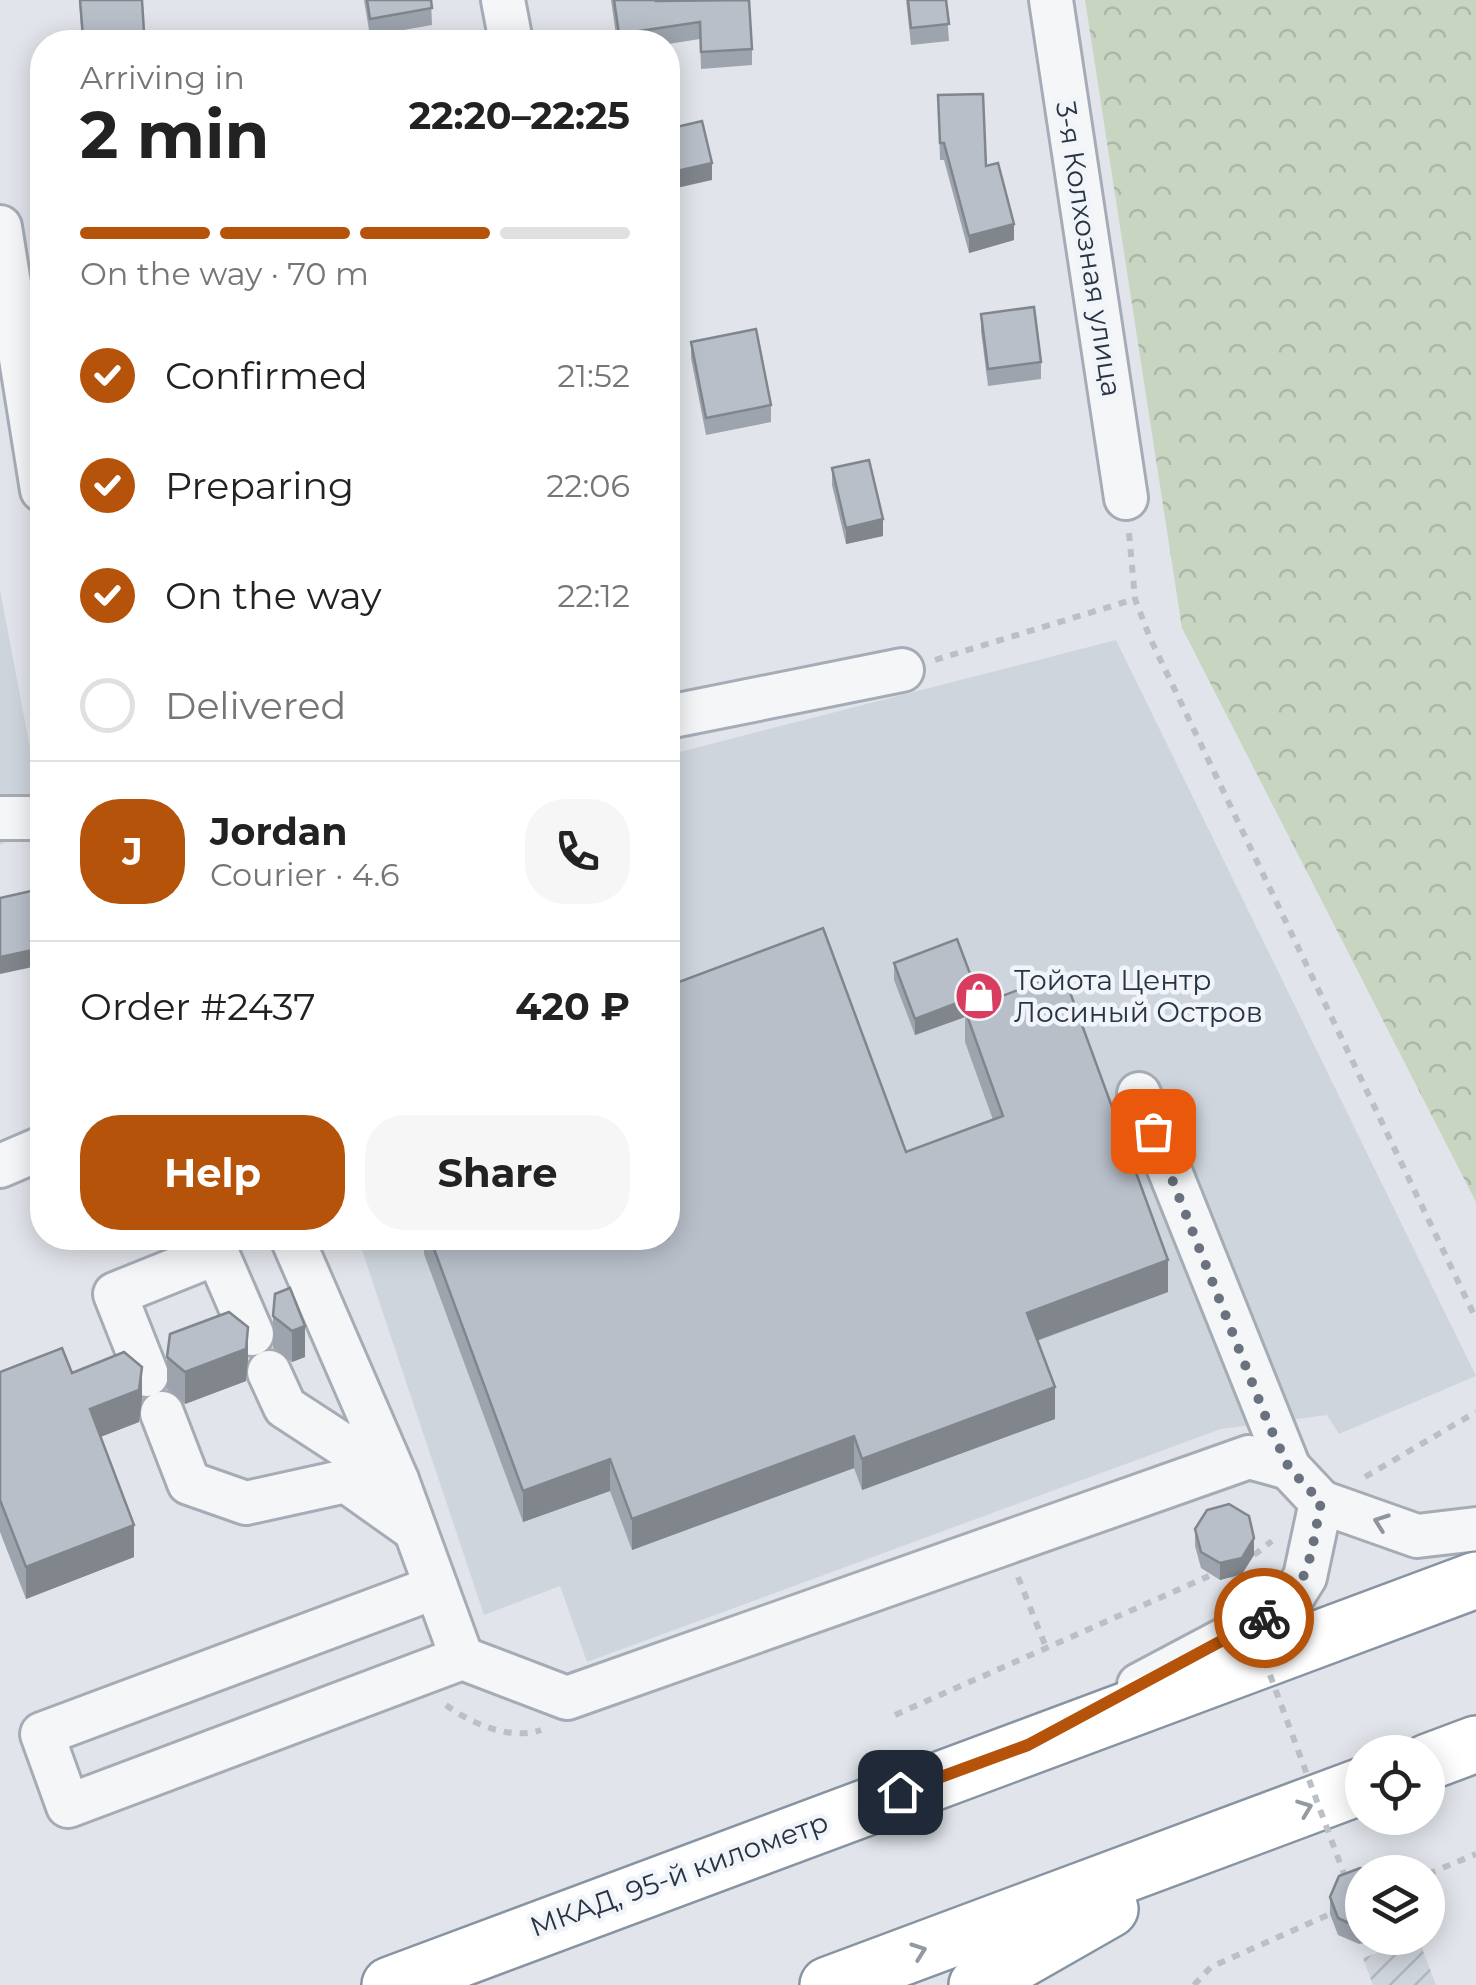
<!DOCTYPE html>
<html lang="en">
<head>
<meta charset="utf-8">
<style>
  body { margin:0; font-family:Montserrat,sans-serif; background:#f6f6f6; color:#222; height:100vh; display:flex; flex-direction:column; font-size:38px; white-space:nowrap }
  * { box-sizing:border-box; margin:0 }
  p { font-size:32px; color:#767676 }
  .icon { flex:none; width:55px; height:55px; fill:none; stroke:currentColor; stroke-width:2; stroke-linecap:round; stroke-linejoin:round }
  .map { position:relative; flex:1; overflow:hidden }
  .drawer { position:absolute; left:30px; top:30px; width:650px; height:1220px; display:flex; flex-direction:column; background:#fff; border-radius:40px; box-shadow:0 5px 25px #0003 }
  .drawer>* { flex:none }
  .controls { position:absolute; left:1345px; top:1735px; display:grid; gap:20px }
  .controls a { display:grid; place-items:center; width:100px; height:100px; border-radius:50%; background:#fff; box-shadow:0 5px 25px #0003; font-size:50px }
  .pin { position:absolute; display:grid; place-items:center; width:85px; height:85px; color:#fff; margin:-42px; border-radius:20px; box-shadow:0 5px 15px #0006 }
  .courier { position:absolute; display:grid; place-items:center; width:100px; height:100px; margin:-50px; border:8px solid #b45309; border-radius:50%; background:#fff; color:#222; box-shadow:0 2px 12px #0007 }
  .summary em { font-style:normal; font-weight:700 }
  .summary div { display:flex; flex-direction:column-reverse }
  .summary { display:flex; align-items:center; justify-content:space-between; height:170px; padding:0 50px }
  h1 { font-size:65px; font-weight:700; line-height:75px }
  .bar { display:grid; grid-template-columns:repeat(4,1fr); gap:15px 10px; align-content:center; height:120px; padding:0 50px }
  .bar i { height:12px; border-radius:8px; background:#e0e0e0 }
  .bar .selected { background:#b45309 }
  .bar p { grid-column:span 4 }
  .line { display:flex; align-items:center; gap:25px; padding:0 50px; border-top:2px solid #e0e0e0 }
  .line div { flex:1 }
  .round { display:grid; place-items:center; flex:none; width:105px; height:105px; border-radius:40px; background:#f6f6f6 }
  ol { padding:0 50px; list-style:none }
  li { display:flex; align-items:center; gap:30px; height:110px }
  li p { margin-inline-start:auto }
  li .icon { padding:10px; border-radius:50%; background:#b45309; color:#fff; stroke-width:4 }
  li:last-child { color:#767676 }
  li i { width:55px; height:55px; border:5px solid #e0e0e0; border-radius:50% }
  .button { display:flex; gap:20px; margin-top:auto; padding:20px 50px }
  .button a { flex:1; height:115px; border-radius:40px; background:#b45309; color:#fff; font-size:40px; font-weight:700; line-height:115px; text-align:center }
  .button a+a { background:#f6f6f6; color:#222 }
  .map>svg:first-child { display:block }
  .built { fill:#cfd5dd }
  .industrial { fill:url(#industrial-furrows) }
  .forest { fill:url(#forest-crowns) }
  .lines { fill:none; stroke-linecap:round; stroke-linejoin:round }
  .minor-casing { stroke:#a6acb6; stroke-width:48 }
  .highway-casing { stroke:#8794a2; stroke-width:60 }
  .path { stroke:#bbc0c6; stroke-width:6; stroke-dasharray:8 8; stroke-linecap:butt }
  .minor { stroke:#f4f6f8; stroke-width:42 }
  .highway { stroke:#fff; stroke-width:55 }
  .path-bridge { stroke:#bbc0c6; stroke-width:6; stroke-dasharray:8 8; stroke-linecap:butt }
  .wall { fill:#9ea4ad }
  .shaded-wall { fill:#81868d }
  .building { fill:#b8bfc9; stroke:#81868d; stroke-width:2.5 }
  .oneway { stroke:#8e959e }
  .oneway2 { stroke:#949aa2 }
  .done { stroke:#69727e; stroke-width:10; stroke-dasharray:0 18 }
  .route { stroke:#b45309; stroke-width:12 }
  .labels { text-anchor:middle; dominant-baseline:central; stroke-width:9; stroke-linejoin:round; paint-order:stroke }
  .street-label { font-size:28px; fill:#283444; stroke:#f1f4f8 }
  .poi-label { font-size:28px; fill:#283444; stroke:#f1f4f8; text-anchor:start }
</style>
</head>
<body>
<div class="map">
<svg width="1476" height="1985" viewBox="0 0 1476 1985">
  <defs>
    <pattern id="industrial-furrows" width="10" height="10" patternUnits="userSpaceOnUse" patternTransform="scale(2.5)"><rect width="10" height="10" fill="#cfd5dd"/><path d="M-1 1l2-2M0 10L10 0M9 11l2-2" fill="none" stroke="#b2b7bf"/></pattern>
    <pattern id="forest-crowns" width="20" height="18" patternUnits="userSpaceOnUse" patternTransform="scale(2.5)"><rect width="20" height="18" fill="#c8d5c1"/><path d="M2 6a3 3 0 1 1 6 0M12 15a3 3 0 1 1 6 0" fill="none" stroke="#acb7a7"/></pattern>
  </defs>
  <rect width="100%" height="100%" fill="#e1e5eb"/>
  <!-- built -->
  <g class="built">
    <polygon points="0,590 42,811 42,825 0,845"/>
    <polygon points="1116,640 1476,1376 1339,1434 1327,1415 1221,1429 587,1662 560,1586 484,1615 358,1238 668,1238 668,755"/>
  </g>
  <!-- industrial -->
  <polygon class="industrial" points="1418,1938 1436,1985 1373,1985 1363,1958"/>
  <!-- forest -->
  <polygon class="forest" points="1085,0 1476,0 1476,1202 1182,628"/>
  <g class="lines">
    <!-- minor casing -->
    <g class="minor-casing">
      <g id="minor">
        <polyline points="503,0 511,42"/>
        <polyline points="1051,0 1126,498"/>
        <polyline points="0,227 42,490"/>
        <polyline points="668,717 902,670"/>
        <polyline points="0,818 42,818"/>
        <polyline points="1139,1094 1289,1468"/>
        <polyline points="0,1166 42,1148"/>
        <polyline points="292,1238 397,1480 462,1658"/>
        <polyline points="269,1372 285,1407 397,1480"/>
        <polyline points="147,1375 115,1294 217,1253 252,1334"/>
        <polyline points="162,1413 189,1483 246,1503 346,1481 415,1530"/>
        <polyline points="436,1587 42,1734 68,1806 462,1658 567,1698 1249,1457 1289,1468 1321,1502"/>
        <polyline points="1139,1685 1286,1607 1305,1577 1321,1502 1417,1536 1476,1529"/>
      </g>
    </g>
    <!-- highway casing -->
    <g class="highway-casing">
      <g id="highway">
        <polyline points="1428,1762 1476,1744"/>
        <polyline points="390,1985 1476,1580"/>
        <polyline points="828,1985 1362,1786"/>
        <polyline points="977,1985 1110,1909"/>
      </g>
    </g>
    <!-- path -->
    <g class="path">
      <polyline points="1129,533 1135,599 1150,638 1476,1319"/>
      <polyline points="935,660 1135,599"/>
      <polyline points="1365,1477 1476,1412"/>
      <polyline points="1254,1555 1272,1541"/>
      <polyline points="1018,1577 1047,1650"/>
      <path d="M446,1705C470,1723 511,1741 541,1730"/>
      <polyline points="895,1715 1209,1576"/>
      <polyline points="1428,1874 1476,1854"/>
      <polyline points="1194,1985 1211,1967 1330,1914"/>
    </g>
    <!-- minor -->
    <use href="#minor" class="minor"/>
    <!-- highway -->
    <use href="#highway" class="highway"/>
    <!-- path-bridge -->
    <polyline class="path-bridge" points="1231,1570 1347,1882"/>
  </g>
  <!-- wall -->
  <g class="wall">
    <polygon points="79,0 142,0 144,42 82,42"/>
    <polygon points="364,0 431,0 432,25 370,36"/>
    <polygon points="611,0 656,0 752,49 752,65 701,69 700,39 668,44 668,42 617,42"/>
    <polygon points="906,0 946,0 949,41 911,45"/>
    <polygon points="938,95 986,166 1014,240 969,253 944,160 940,160"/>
    <polygon points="981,314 1041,362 1041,379 988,386 981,331"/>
    <polygon points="691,342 771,405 771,422 706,435 691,358"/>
    <polygon points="832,468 883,536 846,544 832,485"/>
    <polygon points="894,963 978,1005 1168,1292 1037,1341 1055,1419 862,1490 854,1468 632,1550 610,1491 523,1522 424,1254 424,1238 668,1238 993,1120 965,1042 965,1017 915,1035 894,980"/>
    <polygon points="290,1288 305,1357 292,1362 273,1348 273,1316"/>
    <polygon points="167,1357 248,1359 246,1381 185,1404 167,1389"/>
    <polygon points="0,1372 72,1373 142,1399 139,1422 100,1437 134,1557 26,1599 0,1532"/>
    <polygon points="1195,1529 1254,1555 1242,1574 1220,1580 1201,1568 1195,1546"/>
    <polygon points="1362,1872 1362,1938 1379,1938 1377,1941 1359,1944 1338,1935 1330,1914 1330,1897"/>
  </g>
  <!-- shaded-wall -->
  <g class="shaded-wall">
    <polygon points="712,163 712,180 668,190 668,173"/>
    <polygon points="1014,224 1014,240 969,253 969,236"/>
    <polygon points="883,519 883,536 846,544 846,528"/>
    <polygon points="42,948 42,965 0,974 0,957"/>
    <polygon points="978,995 978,1012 965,1010 965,1017 915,1035 915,1019"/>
    <polygon points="1168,1260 1168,1292 1027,1344 1027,1313"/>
    <polygon points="305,1326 305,1357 292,1362 292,1331"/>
    <polygon points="248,1327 248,1359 246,1381 185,1404 185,1372"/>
    <polygon points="142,1367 142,1399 139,1422 90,1441 90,1409"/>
    <polygon points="1055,1387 1055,1419 862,1490 862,1459"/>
    <polygon points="854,1436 854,1468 632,1550 632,1519"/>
    <polygon points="610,1459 610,1491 523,1522 523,1491"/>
    <polygon points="134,1525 134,1557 26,1599 26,1567"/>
    <polygon points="1254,1538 1254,1555 1242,1574 1220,1580 1220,1563"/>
  </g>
  <!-- building -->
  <g class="building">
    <polygon points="80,0 142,0 144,32 83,37"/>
    <polygon points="367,0 431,0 432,8 370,19"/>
    <polygon points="614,0 656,0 656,1 749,0 752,49 701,52 700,22 619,34"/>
    <polygon points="908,0 946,0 949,24 911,28"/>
    <polygon points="347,32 350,42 302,42"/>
    <polygon points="983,94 986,166 998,163 1014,224 969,236 944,143 940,143 938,95"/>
    <polygon points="702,121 712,163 668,173 668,129"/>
    <polygon points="1034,307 1041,362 988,369 981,314"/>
    <polygon points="756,329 771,405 706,418 691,342"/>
    <polygon points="869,460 883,519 846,528 832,468"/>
    <polygon points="31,891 42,948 0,957 0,898"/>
    <polygon points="823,928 906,1152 1003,1116 965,1010 1063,973 1168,1260 1027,1313 1055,1387 862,1459 854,1436 632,1519 610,1459 523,1491 430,1238 668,1238 668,986"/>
    <polygon points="957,939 978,995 915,1019 894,963"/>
    <polygon points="290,1288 305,1326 292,1331 273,1316 275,1294"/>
    <polygon points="229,1312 248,1327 246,1349 185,1372 167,1357 170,1334"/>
    <polygon points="62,1348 72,1373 124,1352 142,1367 139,1390 90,1409 134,1525 26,1567 0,1500 0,1372"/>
    <polygon points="1229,1504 1249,1516 1254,1538 1242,1558 1220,1563 1201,1552 1195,1529 1207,1510"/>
    <polygon points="1360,1868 1371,1872 1362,1872 1362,1927 1359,1928 1338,1918 1330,1897 1339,1876"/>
  </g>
  <!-- one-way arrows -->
  <defs><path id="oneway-chevron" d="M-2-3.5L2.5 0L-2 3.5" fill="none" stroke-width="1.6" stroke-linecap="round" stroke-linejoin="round" transform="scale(2.5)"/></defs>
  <use class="oneway" href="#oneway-chevron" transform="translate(1381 1522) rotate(-160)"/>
  <g class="oneway2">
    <use href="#oneway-chevron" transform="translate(1305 1808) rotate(-21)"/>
    <use href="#oneway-chevron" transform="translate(919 1951) rotate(-20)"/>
  </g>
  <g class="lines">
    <!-- done -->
    <path class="done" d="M1153,1131L1268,1423L1289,1468L1321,1502C1311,1550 1311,1593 1264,1618"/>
    <!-- route -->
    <polyline class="route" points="900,1792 1028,1745 1264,1618"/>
  </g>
  <!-- icons -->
  <defs>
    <g id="shop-disc" transform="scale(2.5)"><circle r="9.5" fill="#d83d5f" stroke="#f1f4f8"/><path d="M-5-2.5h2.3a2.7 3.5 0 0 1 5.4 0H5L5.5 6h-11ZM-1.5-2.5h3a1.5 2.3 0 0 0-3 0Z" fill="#fff"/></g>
  </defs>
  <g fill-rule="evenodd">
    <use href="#shop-disc" x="979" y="996"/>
  </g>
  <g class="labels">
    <!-- street labels -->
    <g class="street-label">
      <text transform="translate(1089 249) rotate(81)">3-я Колхозная улица</text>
      <text transform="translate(679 1874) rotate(-20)">МКАД, 95-й километр</text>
    </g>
    <!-- poi labels -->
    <g class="poi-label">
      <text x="1014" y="980">Тойота Центр<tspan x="1014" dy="32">Лосиный Остров</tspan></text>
    </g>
  </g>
</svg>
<div class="controls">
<a><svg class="icon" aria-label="locate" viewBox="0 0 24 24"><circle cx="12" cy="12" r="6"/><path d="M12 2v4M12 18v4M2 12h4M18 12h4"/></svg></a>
<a><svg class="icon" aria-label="layers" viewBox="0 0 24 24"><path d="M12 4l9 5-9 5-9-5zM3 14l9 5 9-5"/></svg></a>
</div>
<div class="pin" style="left:1153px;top:1131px;background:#ea580c"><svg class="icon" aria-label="bag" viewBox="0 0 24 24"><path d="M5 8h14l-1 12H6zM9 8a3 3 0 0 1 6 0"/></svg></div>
<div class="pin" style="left:900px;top:1792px;background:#1f2937"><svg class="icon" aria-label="home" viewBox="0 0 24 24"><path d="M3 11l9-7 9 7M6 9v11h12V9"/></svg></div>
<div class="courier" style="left:1264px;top:1618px"><svg class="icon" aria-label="bike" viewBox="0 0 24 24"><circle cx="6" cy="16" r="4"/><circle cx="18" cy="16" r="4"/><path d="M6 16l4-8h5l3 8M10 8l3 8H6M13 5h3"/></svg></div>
<section class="drawer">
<div class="summary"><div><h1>2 min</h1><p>Arriving in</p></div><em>22:20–22:25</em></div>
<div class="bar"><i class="selected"></i><i class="selected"></i><i class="selected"></i><i></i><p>On the way · 70 m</p></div>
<ol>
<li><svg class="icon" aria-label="check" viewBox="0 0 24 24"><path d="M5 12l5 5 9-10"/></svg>Confirmed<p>21:52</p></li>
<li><svg class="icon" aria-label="check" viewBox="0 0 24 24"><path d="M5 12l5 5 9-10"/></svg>Preparing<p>22:06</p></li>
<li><svg class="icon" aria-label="check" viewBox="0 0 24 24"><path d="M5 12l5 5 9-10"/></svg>On the way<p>22:12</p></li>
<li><i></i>Delivered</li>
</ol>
<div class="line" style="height:180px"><b class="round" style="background:#b45309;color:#fff">J</b><div><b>Jordan</b><p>Courier · 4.6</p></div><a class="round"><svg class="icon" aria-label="phone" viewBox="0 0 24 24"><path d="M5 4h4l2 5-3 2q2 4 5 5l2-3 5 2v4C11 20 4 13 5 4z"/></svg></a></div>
<div class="line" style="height:130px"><div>Order #2437</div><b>420 ₽</b></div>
<div class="button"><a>Help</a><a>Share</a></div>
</section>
</div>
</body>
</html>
